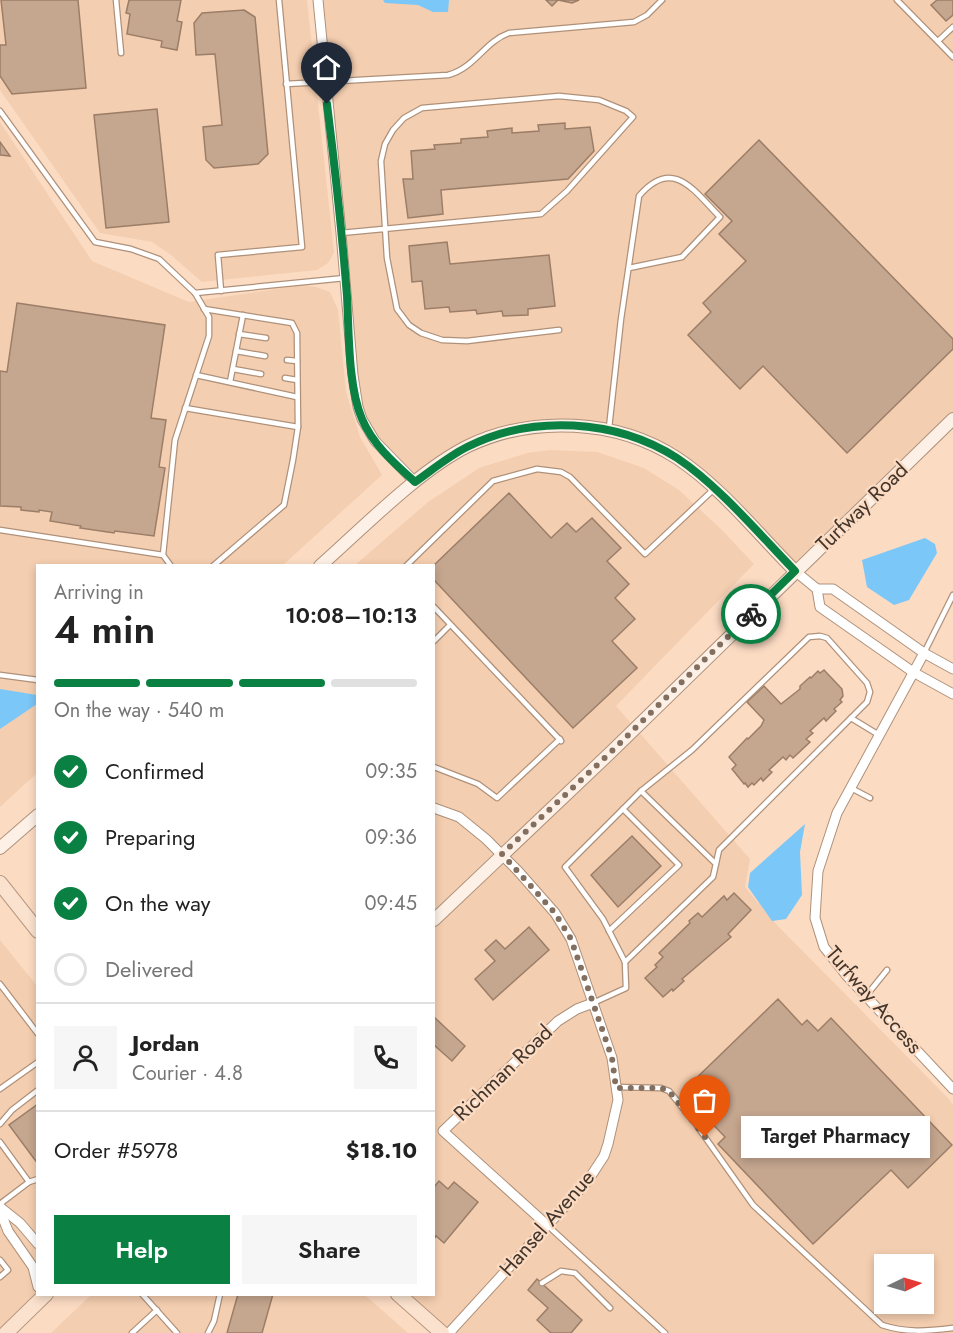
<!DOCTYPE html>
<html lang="en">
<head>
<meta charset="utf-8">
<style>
  body { margin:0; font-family:Jost,sans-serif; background:#f6f6f6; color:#222; height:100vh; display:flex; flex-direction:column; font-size:22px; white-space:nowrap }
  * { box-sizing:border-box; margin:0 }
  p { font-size:20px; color:#767676 }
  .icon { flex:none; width:33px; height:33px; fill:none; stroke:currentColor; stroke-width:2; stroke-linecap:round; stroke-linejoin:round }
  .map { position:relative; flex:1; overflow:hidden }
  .details { position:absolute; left:36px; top:564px; width:399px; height:732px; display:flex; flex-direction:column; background:#fff; border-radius:0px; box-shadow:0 3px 9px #0003 }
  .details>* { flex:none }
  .needle { width:39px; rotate:85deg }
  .fabs { position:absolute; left:874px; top:1254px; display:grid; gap:12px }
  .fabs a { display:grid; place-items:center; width:60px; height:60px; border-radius:0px; background:#fff; box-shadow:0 3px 9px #0003; font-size:30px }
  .pin { position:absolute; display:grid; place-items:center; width:51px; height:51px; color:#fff; margin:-62px -26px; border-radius:50% 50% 50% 0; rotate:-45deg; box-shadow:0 0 6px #0007 }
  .pin .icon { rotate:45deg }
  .courier { position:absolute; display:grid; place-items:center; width:60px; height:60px; margin:-30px; border:4px solid #0b8043; border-radius:50%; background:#fff; color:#222; box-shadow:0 2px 8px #0007 }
  .bubble { position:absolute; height:42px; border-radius:0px; background:#fff; box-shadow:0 3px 9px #0003; font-size:20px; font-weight:600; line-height:42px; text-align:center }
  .summary em { font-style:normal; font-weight:600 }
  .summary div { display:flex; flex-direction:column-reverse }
  .summary { display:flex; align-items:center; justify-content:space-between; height:102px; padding:0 18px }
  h1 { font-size:39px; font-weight:600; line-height:45px }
  .bar { display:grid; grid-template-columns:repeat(4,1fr); gap:9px 6px; align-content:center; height:72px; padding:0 18px }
  .bar i { height:8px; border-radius:4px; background:#e0e0e0 }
  .bar .selected { background:#0b8043 }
  .bar p { grid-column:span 4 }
  .line { display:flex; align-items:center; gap:15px; padding:0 18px; border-top:2px solid #e0e0e0 }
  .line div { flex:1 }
  .round { display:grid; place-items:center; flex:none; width:63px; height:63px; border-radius:0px; background:#f6f6f6 }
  ol { padding:0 18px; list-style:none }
  li { display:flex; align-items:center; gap:18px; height:66px }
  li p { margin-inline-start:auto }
  li .icon { padding:6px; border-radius:50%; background:#0b8043; color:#fff; stroke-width:4 }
  li:last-child { color:#767676 }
  li i { width:33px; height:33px; border:3px solid #e0e0e0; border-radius:50% }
  .cta { display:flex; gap:12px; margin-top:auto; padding:12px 18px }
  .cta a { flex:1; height:69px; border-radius:0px; background:#0b8043; color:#fff; font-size:24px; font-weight:600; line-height:69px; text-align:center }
  .cta a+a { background:#f6f6f6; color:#222 }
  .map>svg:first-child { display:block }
  .built { fill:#f4ceb0; fill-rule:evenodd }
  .water { fill:#7ac7f8 }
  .building { fill:#c5a68f; stroke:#9c7e68; stroke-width:1.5 }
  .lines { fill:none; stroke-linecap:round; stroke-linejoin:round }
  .lane-casing { stroke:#af917a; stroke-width:7 }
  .street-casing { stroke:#af917a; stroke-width:11 }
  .secondary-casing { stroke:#af917a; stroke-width:14 }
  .primary-casing { stroke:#b89880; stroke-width:16 }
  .lane { stroke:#fff; stroke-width:4.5 }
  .street { stroke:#fff; stroke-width:9 }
  .secondary { stroke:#fdf0e6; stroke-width:12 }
  .primary { stroke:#fbe2ce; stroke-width:14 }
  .done { stroke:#836f60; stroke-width:6; stroke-dasharray:0 10.8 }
  .route { stroke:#0b8043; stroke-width:8 }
  .labels { text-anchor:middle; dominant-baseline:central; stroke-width:4.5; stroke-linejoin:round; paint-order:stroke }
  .street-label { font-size:21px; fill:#42352b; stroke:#fcdbc3 }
</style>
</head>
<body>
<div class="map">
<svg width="953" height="1333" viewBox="0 0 953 1333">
  <rect width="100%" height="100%" fill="#fcdbc3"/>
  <!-- built -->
  <g class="built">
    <polygon points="0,0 307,0 334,253 328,263 317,270 202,282 171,255 152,242 100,233 0,90"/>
    <polygon points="318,0 953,0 953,419 795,571 739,513 654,445 573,426 494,436 415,482 362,419"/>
    <polygon points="0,122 92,261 189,302 303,285 316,287 330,292 338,310 346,392 360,437 382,475 283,565 38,566 37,773 0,807"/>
    <path d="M550,450L597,452L644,468L679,490L722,530L754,564L616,706L750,859L745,887L776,924L949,1099L953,1105V1333H442L398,1295L434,1294V566H354L428,502L479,468L527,453ZM885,1264H924V1304H885Z"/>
    <polygon points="0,940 37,986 38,1294 0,1333"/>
    <polygon points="92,1294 365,1295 408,1333 51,1333"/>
  </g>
  <!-- water -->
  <g class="water">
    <polygon points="383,0 449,0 448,12 433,12 418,5 385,3"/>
    <polygon points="925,538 935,544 937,553 909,600 894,605 867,587 862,560"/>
    <polygon points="0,689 37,695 37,704 0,729"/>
    <polygon points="805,824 800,852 802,895 786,919 772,921 748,887 750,873"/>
  </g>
  <!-- building -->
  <g class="building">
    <polygon points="1,0 78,0 86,88 12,94 0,76 0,45 6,45"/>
    <polygon points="129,0 181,0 177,21 182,22 177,50 161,47 162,41 127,34 130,14 126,13"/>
    <polygon points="546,0 579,0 572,3 558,0 552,6"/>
    <polygon points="937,0 953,0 953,15 946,21 931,5"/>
    <polygon points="244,10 255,17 268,154 258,164 214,168 206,160 203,127 222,125 215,54 196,55 194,23 202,13"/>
    <polygon points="157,109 169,222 106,228 94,115"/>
    <polygon points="565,123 565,129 590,127 594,151 568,179 441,190 443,214 408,218 403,179 413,179 411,151 435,149 434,145 461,143 461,139 488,137 487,131 512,128 512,133 539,131 538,125"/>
    <polygon points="759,140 953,339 953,349 847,453 763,366 740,389 688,335 711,312 703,303 746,261 719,234 732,221 705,194"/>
    <polygon points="0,142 10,156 0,155"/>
    <polygon points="447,242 450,264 549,255 555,306 528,309 528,315 503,316 502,311 477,314 476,310 450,312 449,307 425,309 422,281 412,282 409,246"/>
    <polygon points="17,303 165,325 151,418 166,420 159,467 165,468 154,536 115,531 114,533 80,528 81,526 50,521 52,512 39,510 39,512 21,510 21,507 0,506 0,371 7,372"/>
    <polygon points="509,493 551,538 567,523 576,532 592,518 621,548 607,561 629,584 615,598 635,619 612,641 637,668 573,728 434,580 433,566"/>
    <polygon points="824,670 842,689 843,696 840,700 842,702 834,709 836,711 826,721 824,718 810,731 813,733 806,739 810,742 793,758 790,755 786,760 783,757 769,770 772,772 763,781 761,778 754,785 752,783 748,787 745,783 744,784 732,769 736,765 729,757 747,738 748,739 761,726 764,720 747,702 764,686 781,704 800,689 800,686 810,677 811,678 818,671 820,673"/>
    <polygon points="632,836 661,866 618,907 591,875"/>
    <polygon points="734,893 751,910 728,934 731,937 682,979 684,981 673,991 672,989 663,997 645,978 657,967 655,965 663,957 659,953 690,923 689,921 698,913 702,917 724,896 727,900"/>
    <polygon points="529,927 549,950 493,1000 475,979 495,961 485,950 496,940 505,949"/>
    <polygon points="778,999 802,1025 807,1020 818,1031 831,1018 952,1145 908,1188 891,1170 813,1244 718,1144 725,1137 682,1092"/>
    <polygon points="434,1017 465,1046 452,1061 434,1045"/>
    <polygon points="38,1104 38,1164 9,1125"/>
    <polygon points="439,1181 448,1189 454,1182 478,1202 444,1243 436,1236 434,1239 434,1187"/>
    <polygon points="537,1279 582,1320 571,1333 551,1333 537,1320 548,1308 528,1290"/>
    <polygon points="238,1294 273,1294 262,1333 227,1333"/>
  </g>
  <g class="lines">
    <!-- lane casing -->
    <g class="lane-casing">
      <g id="lane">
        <polyline points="116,0 121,53"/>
        <polyline points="897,0 953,57"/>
        <polyline points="938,41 953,27"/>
        <path d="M286,84L448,75C475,68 484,42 509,33L634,22L647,15L662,0"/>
        <polyline points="0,111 95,242 131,249 159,259 195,293 209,317 209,336 175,440 163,555 171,566"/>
        <polyline points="341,233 541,214 567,191 633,117 626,111 599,100 559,96 422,108 404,118 393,130 385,144 381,161 387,258 397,309 409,325 421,333 442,340 467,341 559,330"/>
        <polyline points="221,291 218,255 302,247 279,0"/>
        <polyline points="195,293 345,278"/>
        <polyline points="204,309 292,323 297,333 298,427 293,460 284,505 213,566"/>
        <polyline points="239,334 266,338"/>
        <polyline points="236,351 265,356"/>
        <polyline points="287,360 297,361"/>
        <polyline points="233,369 261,374"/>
        <polyline points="196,375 297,397"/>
        <polyline points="285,378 297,380"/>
        <polyline points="230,382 243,315"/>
        <polyline points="185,408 298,427"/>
        <path d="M609,428L621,319L639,196C673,156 694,191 720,217L682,257L629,268"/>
        <polyline points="0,530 163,555"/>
        <polyline points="406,566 493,481 537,469 561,472 570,477 645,554 714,489"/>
        <polyline points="434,607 561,741"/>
        <polyline points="434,641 450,625"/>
        <polyline points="924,653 953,595"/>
        <polyline points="0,675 38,680"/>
        <polyline points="851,718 879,735"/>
        <polyline points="434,767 478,784 497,798 560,739"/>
        <polyline points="851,788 870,798"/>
        <polyline points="609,931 679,865 623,809"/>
        <polyline points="625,962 603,919 565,867 641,791"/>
        <polyline points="0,984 38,1034"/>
        <polyline points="866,996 887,970"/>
        <polyline points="593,1003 626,988 625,962 713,877 719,850 867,702 870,692 867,683 827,638 820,636 809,637 692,750 641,791 716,864"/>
        <path d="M616,1087L661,1088L669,1091L695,1123L753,1205L882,1325C906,1333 927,1331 953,1328"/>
        <polyline points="0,1089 38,1062"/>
        <polyline points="0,1124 12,1110 38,1090"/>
        <polyline points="0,1142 29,1182"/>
        <polyline points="0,1204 29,1182 38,1179"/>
        <polyline points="547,1225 665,1333"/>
        <polyline points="0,1260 8,1270 0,1277"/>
        <polyline points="542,1283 561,1271 575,1273 610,1308"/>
        <polyline points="142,1294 177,1333"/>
        <polyline points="132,1333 157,1310"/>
        <polyline points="208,1333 214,1321 220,1294"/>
      </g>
    </g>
    <!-- street casing -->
    <g class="street-casing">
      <g id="street">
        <polyline points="318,0 341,233 353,375 358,407 362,419 375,441 415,482"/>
        <polyline points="795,571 817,589 820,607 913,672 953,694"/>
        <polyline points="817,589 833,589 924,653 953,669"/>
        <polyline points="924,653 837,813 818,871 815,918 824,947 847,976 953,1089"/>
        <polyline points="434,808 459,817 486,839 518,871 555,913 571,939 612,1058 618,1100 608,1144 604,1156 587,1182 449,1333"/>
        <polyline points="0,1207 20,1223 38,1244"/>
        <polyline points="0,1211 8,1231 33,1267 38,1287"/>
        <polyline points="547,1225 443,1131 558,1021 577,1009 593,1003"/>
      </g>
    </g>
    <!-- secondary casing -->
    <g class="secondary-casing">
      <g id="secondary">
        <path d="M320,566C363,528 418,471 468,446C533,415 617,419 677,458C721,487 758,534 795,571"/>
        <polyline points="0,848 38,815"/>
        <polyline points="434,920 611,752 953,419"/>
      </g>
    </g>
    <!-- primary casing -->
    <g class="primary-casing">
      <g id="primary">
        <polyline points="0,883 38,931"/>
        <polyline points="398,1294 442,1333"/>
        <polyline points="6,1333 46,1294"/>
      </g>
    </g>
    <!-- lane -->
    <use href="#lane" class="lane"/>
    <!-- street -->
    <use href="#street" class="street"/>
    <!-- secondary -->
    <use href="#secondary" class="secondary"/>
    <!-- primary -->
    <use href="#primary" class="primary"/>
  </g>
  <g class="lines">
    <!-- done -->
    <polyline class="done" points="705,1137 669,1091 661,1088 616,1088 612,1058 571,939 555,913 502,854 611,752 751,614"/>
    <!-- route -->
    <path class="route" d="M327,104C335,168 342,232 347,296C349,332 348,387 362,419C373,445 395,464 415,482C432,470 449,456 467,447C532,414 616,419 677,458C718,485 760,535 795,571L751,614"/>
  </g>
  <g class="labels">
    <!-- street labels -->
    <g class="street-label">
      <text transform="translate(862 507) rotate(-44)">Turfway Road</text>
      <text transform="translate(874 1000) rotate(49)">Turfway Access</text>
      <text transform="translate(503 1073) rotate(-44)">Richman Road</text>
      <text transform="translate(547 1223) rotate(-49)">Hansel Avenue</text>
    </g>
  </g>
</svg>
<div class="fabs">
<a><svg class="needle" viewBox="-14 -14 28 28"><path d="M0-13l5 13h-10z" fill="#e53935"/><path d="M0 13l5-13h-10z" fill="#767676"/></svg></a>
</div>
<div class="pin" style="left:705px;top:1137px;background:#ea580c"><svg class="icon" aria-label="bag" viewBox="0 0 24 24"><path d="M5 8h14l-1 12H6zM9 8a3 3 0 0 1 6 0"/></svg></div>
<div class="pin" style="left:327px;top:104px;background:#1f2937"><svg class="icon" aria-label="home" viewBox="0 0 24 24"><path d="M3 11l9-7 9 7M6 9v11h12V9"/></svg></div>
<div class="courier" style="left:751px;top:614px"><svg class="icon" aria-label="bike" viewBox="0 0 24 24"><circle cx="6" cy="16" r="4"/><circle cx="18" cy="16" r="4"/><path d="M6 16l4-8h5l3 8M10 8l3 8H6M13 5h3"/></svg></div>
<div class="bubble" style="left:741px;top:1116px;width:189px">Target Pharmacy</div>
<section class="details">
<div class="summary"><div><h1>4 min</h1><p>Arriving in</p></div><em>10:08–10:13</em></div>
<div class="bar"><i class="selected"></i><i class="selected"></i><i class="selected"></i><i></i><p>On the way · 540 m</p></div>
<ol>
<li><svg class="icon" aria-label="check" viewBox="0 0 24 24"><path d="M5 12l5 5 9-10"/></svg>Confirmed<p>09:35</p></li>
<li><svg class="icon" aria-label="check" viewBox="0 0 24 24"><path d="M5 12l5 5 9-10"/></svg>Preparing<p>09:36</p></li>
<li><svg class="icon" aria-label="check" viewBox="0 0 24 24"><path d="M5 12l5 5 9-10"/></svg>On the way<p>09:45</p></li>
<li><i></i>Delivered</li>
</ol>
<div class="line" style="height:108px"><a class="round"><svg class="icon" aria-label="person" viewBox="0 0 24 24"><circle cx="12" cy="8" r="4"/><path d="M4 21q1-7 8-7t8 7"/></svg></a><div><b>Jordan</b><p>Courier · 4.8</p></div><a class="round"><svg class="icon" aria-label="phone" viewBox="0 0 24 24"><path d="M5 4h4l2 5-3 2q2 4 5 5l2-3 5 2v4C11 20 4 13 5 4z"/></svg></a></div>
<div class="line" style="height:78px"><div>Order #5978</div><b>$18.10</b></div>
<div class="cta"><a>Help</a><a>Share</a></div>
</section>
</div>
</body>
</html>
